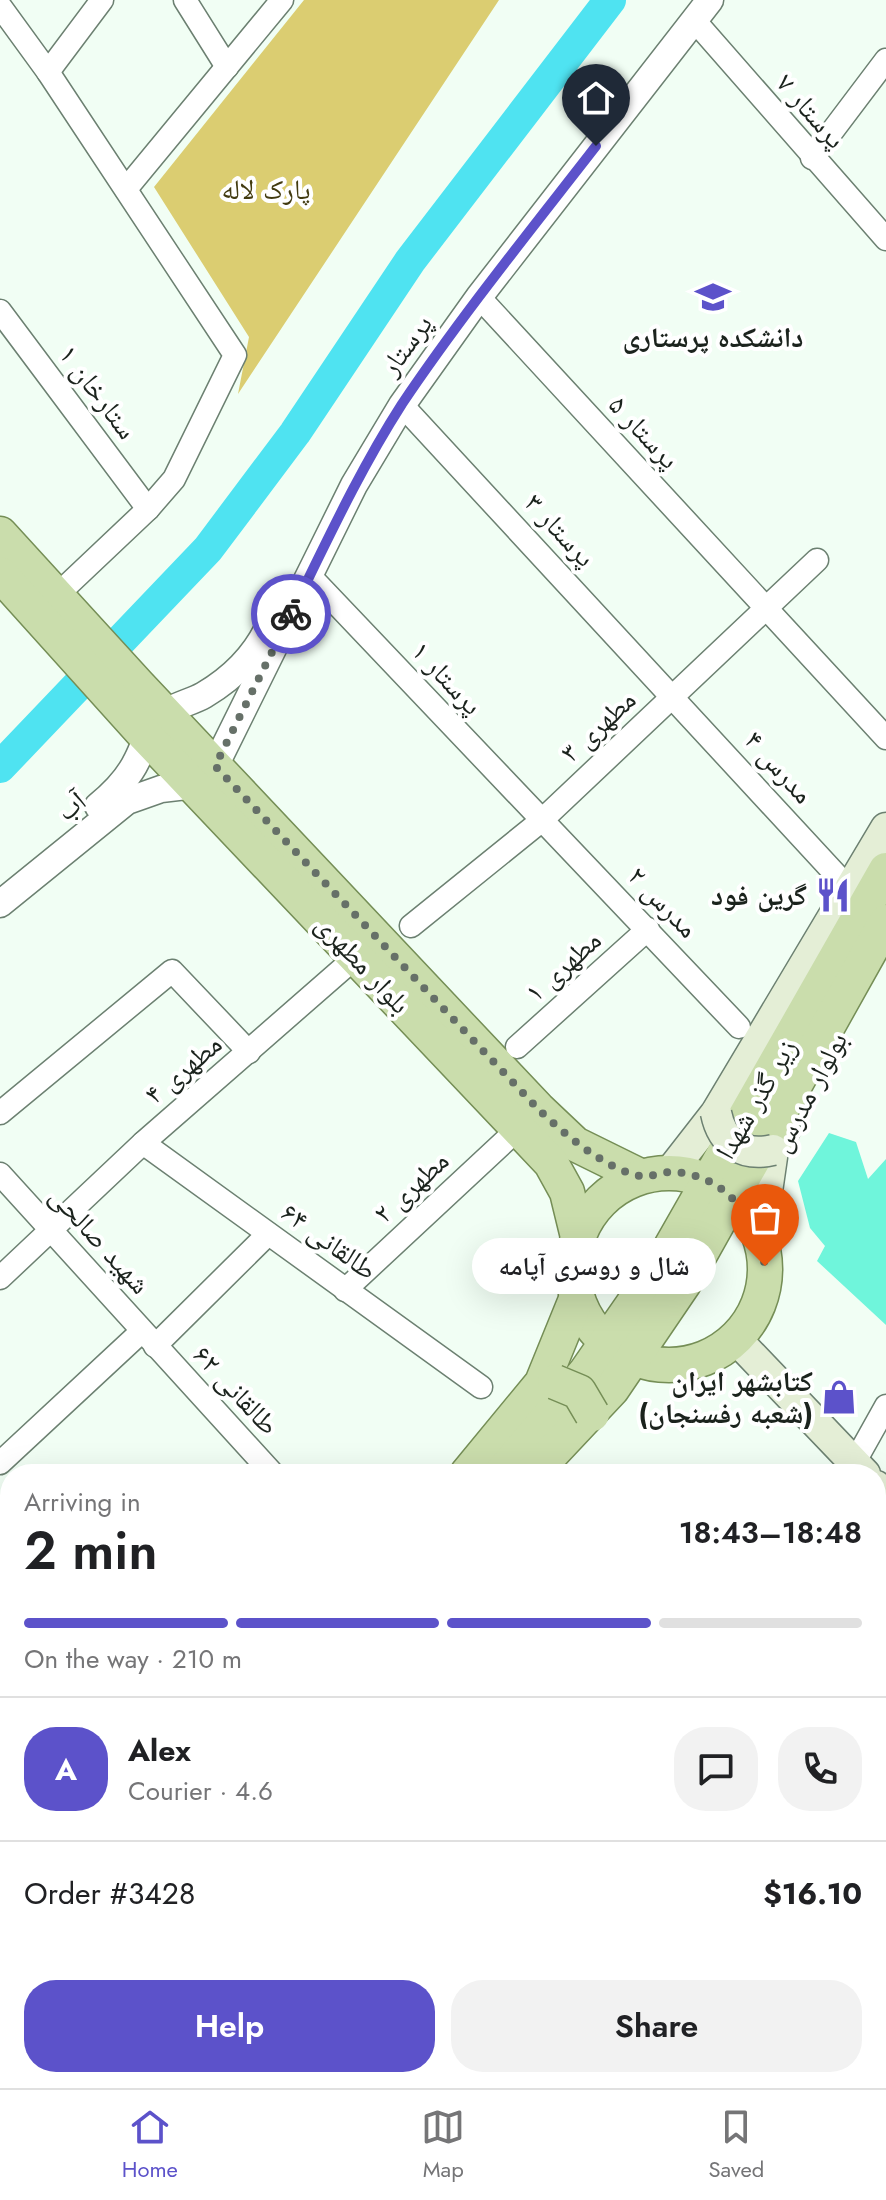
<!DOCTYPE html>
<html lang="en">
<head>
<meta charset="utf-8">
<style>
  body { margin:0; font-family:Jost,"Noto Naskh Arabic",sans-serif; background:#f2f2f2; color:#202124; height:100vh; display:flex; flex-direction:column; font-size:30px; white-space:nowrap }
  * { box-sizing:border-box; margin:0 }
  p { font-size:26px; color:#757577 }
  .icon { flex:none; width:44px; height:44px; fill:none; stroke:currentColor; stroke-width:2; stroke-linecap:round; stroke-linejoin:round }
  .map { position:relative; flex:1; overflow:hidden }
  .panel { position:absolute; left:0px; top:1464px; width:886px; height:624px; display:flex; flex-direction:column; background:#fff; border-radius:32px 32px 0 0; box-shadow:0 8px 32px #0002 }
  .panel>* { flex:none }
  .pin { position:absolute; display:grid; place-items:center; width:68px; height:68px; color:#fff; margin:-82px -34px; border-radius:50% 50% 50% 0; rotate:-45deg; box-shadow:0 0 8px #0007 }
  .pin .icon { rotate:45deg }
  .courier { position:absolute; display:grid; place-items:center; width:80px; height:80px; margin:-40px; border:6px solid #5c52ca; border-radius:50%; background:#fff; color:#222; box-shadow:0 2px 10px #0007 }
  .bubble { position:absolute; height:56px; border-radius:28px; background:#fff; box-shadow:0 8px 32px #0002; font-size:26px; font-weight:600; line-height:56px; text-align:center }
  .overview em { font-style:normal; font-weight:600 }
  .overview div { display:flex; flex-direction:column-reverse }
  .overview { display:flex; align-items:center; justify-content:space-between; height:136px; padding:0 24px }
  h1 { font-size:52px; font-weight:600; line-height:60px }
  .bar { display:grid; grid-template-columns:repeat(4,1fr); gap:12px 8px; align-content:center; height:96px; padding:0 24px }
  .bar i { height:10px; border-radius:6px; background:#e0e0e0 }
  .bar .selected { background:#5c52ca }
  .bar p { grid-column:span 4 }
  .line { display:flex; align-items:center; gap:20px; padding:0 24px; border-top:2px solid #e0e0e0 }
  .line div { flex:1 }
  .round { display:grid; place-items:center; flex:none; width:84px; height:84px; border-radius:32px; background:#f2f2f2 }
  .button { display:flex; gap:16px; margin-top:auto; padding:16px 24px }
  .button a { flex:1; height:92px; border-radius:32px; background:#5c52ca; color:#fff; font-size:32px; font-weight:600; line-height:92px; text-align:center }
  .button a+a { background:#f2f2f2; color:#202124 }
  .dock { display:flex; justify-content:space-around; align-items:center; height:112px; border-top:2px solid #e0e0e0; background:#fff; font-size:22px; color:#757577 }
  .dock a { display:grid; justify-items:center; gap:4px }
  .dock .selected { color:#5c52ca }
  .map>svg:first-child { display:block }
  .green { fill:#dbcd71 }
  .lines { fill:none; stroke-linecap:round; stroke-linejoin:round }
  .river { stroke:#4fe3f1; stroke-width:32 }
  .building { fill:#6ff5db }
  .minor-casing { stroke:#6c8071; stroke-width:25 }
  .tertiary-casing { stroke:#6c8071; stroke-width:29 }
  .secondary-casing { stroke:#6c8071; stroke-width:33 }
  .primary-casing { stroke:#758e56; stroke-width:37 }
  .minor { stroke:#fff; stroke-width:22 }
  .tertiary { stroke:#fff; stroke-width:26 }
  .secondary { stroke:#e4eed6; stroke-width:30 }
  .primary { stroke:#caddac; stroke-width:34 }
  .secondary-bridge-casing { stroke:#6c8071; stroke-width:33; stroke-linecap:butt }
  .primary-bridge-casing { stroke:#758e56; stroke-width:37; stroke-linecap:butt }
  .secondary-bridge { stroke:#e4eed6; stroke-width:30 }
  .primary-bridge { stroke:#caddac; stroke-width:34 }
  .done { stroke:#667068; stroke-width:8; stroke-dasharray:0 14.4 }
  .route { stroke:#5c52ca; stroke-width:10 }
  .labels { text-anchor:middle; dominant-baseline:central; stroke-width:8; stroke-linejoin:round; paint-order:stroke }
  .street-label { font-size:28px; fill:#1b231d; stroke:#fff }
  .park-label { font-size:28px; fill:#423b10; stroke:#fff }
  .poi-label { font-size:28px; font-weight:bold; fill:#1b231d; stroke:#fff; text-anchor:end }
</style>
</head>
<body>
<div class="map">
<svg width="886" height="2088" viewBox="0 0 886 2088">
  <rect width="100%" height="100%" fill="#f1fef4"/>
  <!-- green -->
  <polygon class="green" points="304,0 499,0 238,394 249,337 154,187"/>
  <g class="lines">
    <!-- river -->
    <polyline class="river" points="0,767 208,549 295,433 410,261 610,0"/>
  </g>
  <!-- building -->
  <polygon class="building" points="829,1133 856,1142 868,1179 886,1159 886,1325 817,1261 825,1246 810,1228 798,1181"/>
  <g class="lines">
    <!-- minor casing -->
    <g class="minor-casing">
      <g id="minor">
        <polyline points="185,0 227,67"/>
        <polyline points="0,6 48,72 235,355 174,479 148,509 56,596"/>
        <polyline points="694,20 886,239"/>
        <polyline points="48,72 102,0"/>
        <polyline points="812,158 886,60"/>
        <polyline points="126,189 282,0"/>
        <polyline points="479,297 886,738"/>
        <polyline points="0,311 148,509"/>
        <polyline points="402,405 840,879"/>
        <polyline points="310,576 739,1027"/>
        <polyline points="411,926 541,821 817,560"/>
        <polyline points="517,1047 648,929"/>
        <polyline points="0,1113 172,971 249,1052"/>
        <polyline points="143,1143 481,1387"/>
        <polyline points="0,1174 273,1474"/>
        <polyline points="0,1278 143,1143 356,957"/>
        <polyline points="345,1290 519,1128"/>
        <polyline points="155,1346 268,1234"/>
        <polyline points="0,1463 141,1332"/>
        <polyline points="848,1474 886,1406"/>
        <polyline points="0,1526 10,1536"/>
        <polyline points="0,1683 10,1694"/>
        <polyline points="876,1833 886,1844"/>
        <polyline points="0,1902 10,1912"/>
        <polyline points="0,1995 10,1982"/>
        <polyline points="876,2062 886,2071"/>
        <polyline points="313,2078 324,2088"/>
        <polyline points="589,2078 600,2088"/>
        <polyline points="752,2078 762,2088"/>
        <polyline points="508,2088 514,2078"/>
        <polyline points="615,2088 626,2078"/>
      </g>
    </g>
    <!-- tertiary casing -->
    <g class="tertiary-casing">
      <g id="tertiary">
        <path d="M98,806C114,793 128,779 137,760C146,743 148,725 165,713C176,705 192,702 204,695C231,679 253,658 267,630"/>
        <polyline points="0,904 127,801 161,789 195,785 215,766 354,485 402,405 479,297 710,0"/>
      </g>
    </g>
    <!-- secondary casing -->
    <g class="secondary-casing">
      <g id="secondary">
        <polyline points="670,1172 716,1113 886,828"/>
        <polyline points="760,1240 773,1150 785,1130"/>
        <polyline points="735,1338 865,1474"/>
        <polyline points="876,1486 886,1497"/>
      </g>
    </g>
    <!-- primary casing -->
    <g class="primary-casing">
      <g id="primary">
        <polyline points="0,534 138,685 538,1109 575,1144 640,1176"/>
        <polyline points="0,574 145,735 551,1163 567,1192 578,1237"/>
        <circle cx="669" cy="1269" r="96"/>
        <polyline points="467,1474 542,1383 577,1297"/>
        <polyline points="501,1474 586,1372 663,1261 886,870"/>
        <polyline points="532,1474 612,1389 684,1283 886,922"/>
        <polyline points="0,2024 10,2013"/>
        <polyline points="20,2088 29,2078"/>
      </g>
    </g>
    <!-- minor -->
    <use href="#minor" class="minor"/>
    <!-- tertiary -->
    <use href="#tertiary" class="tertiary"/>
    <!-- secondary -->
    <use href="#secondary" class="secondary"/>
    <!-- primary -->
    <use href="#primary" class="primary"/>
    <!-- secondary-bridge casing -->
    <g class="secondary-bridge-casing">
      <path id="secondary-bridge" d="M716,1113C722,1143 743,1157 773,1150"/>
    </g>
    <!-- primary-bridge casing -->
    <g class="primary-bridge-casing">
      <polyline id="primary-bridge" points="555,1382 579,1392 592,1414"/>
    </g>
    <!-- secondary-bridge -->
    <use href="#secondary-bridge" class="secondary-bridge"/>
    <!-- primary-bridge -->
    <use href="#primary-bridge" class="primary-bridge"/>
  </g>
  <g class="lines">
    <!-- done -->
    <path class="done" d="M291,614L215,766L538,1109C563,1133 605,1169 640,1176C649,1178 660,1172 670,1172C725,1173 756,1217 765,1266"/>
    <!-- route -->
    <path class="route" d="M291,614C326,543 359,471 402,404C462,315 530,231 596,146"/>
  </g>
  <!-- icons -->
  <defs>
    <g id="university-bare" transform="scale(2.76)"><path d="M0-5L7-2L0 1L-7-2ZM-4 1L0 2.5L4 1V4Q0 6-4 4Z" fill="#5c52ca" stroke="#fff" stroke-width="2.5" paint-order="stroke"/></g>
    <g id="restaurant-bare" transform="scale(2.76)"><path d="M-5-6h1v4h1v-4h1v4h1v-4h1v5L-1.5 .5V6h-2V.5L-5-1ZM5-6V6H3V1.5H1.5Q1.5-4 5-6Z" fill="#5c52ca" stroke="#fff" stroke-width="2.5" paint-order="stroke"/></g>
    <g id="shop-bare" transform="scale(2.76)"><path d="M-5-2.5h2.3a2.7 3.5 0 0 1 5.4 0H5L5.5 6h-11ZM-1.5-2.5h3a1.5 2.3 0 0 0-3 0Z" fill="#5c52ca" stroke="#fff" stroke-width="2.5" paint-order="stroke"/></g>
  </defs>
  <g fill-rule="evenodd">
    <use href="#university-bare" x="713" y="297"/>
    <use href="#restaurant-bare" x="833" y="895"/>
    <use href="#shop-bare" x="839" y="1397"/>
  </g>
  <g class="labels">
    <!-- street labels -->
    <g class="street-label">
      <text transform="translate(811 111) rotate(49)">پرستار ۷</text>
      <text transform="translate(406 345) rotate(-54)">پرستار</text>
      <text transform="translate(98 392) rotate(53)">ستارخان ۱</text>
      <text transform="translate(644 432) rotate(47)">پرستار ۵</text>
      <text transform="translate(560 530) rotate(47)">پرستار ۳</text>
      <text transform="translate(447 678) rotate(47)">پرستار ۱</text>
      <text transform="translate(598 726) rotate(-43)">مطهری ۳</text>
      <text transform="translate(779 767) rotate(48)">مدرس ۴</text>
      <text transform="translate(71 806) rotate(-39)">آب</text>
      <text transform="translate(663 902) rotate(46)">مدرس ۲</text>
      <text transform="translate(363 964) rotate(47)">بلوار مطهری</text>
      <text transform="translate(563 966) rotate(-42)">مطهری ۱</text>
      <text transform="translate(183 1069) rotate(-40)">مطهری ۴</text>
      <text transform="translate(809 1092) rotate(-62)">بولوار مدرس</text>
      <text transform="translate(756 1099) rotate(-60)">زیر گذر شهدا</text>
      <text transform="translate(411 1187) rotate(-43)">مطهری ۲</text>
      <text transform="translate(100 1240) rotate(48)">شهید صالحی</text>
      <text transform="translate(329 1241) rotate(36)">طالقانی ۶۴</text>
      <text transform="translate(236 1390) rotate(47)">طالقانی ۶۲</text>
    </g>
    <!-- park labels -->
    <g class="park-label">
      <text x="266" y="189">پارک لاله</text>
    </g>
    <!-- poi labels -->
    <g class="poi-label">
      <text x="713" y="337" text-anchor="middle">دانشکده پرستاری</text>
      <text x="807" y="895">گرین فود</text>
      <text x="813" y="1381">کتابشهر ایران<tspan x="813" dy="32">(شعبه رفسنجان)</tspan></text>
    </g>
  </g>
</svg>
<div class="pin" style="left:765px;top:1266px;background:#ea580c"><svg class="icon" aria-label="bag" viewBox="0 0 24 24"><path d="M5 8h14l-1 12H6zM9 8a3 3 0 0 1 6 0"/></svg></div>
<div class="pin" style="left:596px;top:146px;background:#1f2937"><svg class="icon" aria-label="home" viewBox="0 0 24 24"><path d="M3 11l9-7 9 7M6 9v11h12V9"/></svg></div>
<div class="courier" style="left:291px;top:614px"><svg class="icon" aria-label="bike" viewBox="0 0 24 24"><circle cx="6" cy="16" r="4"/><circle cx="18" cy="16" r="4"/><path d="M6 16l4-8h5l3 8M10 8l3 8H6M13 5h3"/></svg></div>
<div class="bubble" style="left:472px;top:1238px;width:244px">شال و روسری آپامه</div>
<section class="panel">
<div class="overview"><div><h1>2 min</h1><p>Arriving in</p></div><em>18:43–18:48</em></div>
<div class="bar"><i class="selected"></i><i class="selected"></i><i class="selected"></i><i></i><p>On the way · 210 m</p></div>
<div class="line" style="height:144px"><b class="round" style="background:#5c52ca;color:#fff">A</b><div><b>Alex</b><p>Courier · 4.6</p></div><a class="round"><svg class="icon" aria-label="chat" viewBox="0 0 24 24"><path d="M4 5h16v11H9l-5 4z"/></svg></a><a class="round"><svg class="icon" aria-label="phone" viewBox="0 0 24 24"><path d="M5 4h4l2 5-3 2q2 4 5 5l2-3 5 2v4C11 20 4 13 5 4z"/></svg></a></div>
<div class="line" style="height:104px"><div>Order #3428</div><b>$16.10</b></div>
<div class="button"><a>Help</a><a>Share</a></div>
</section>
</div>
<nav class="dock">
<a class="selected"><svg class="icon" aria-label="home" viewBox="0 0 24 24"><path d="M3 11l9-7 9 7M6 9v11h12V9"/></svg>Home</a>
<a><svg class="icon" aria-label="map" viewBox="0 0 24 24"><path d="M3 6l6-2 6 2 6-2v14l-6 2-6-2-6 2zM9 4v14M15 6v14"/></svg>Map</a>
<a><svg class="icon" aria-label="saved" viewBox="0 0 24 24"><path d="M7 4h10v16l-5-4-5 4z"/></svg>Saved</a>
</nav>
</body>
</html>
